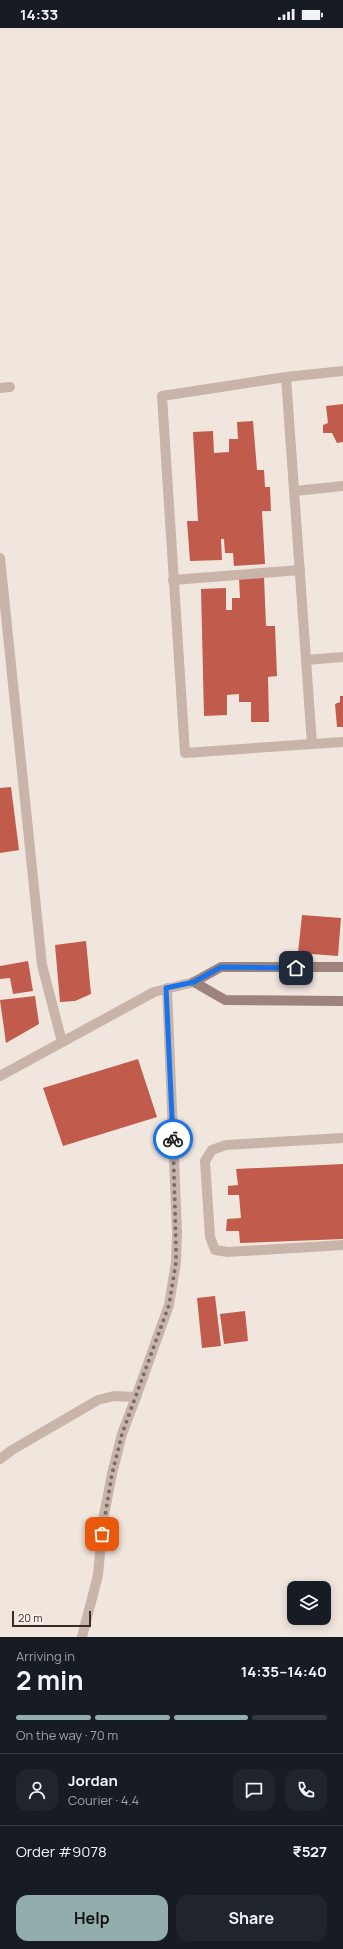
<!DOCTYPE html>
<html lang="en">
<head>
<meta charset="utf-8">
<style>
  body { margin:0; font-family:Manrope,sans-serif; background:#20242c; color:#f1f3f6; height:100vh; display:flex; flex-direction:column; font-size:15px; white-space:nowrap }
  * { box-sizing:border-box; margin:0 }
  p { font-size:13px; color:#9ea1a6 }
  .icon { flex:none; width:22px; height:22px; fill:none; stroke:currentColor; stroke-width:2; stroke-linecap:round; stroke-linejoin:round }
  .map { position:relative; height:1609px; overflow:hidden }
  .details { display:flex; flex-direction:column; background:#171b24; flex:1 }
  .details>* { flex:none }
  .tools { position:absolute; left:287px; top:1553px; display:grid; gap:8px }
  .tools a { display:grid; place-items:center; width:44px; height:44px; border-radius:8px; background:#171b24; box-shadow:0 2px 10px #0003; font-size:20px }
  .scale { position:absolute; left:12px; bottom:10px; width:79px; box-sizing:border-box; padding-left:4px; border:2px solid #372c29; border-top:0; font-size:11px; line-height:14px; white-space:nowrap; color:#372c29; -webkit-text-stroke:3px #f9f0ea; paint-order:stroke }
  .pin { position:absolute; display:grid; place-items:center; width:34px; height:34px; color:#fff; margin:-17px; border-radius:8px; box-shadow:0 2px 6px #0006 }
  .courier { position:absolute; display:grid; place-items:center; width:40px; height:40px; margin:-20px; border:3px solid #1a73e8; border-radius:50%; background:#fff; color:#222; box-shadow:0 1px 5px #0007 }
  .summary em { font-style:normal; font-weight:700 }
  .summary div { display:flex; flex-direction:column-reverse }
  .summary { display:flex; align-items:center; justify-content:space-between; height:68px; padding:0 16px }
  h1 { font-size:26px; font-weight:700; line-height:30px }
  .bar { display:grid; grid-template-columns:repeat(4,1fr); gap:6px 4px; align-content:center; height:48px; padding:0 16px }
  .bar i { height:5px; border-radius:3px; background:#363941 }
  .bar .active { background:#93adad }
  .bar p { grid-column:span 4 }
  .line { display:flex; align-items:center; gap:10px; padding:0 16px; border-top:1px solid #363941 }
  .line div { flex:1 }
  .round { display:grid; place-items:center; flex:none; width:42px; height:42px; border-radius:12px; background:#20242c }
  .button { display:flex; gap:8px; margin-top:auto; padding:8px 16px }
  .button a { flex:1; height:46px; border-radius:12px; background:#93adad; color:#111; font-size:16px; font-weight:700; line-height:46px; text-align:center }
  .button a+a { background:#20242c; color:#f1f3f6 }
  .status { display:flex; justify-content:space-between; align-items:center; height:28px; padding:0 20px; background:#171b24; direction:ltr }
  .status svg { height:11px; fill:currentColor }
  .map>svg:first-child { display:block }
  .building { fill:#c15b4c }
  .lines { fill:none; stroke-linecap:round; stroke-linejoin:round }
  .street { stroke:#c9b4aa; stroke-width:10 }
  .secondary { stroke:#9d837b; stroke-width:10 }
  .done { stroke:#786d68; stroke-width:4; stroke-dasharray:0 7.2 }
  .route { stroke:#1a73e8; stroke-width:5 }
</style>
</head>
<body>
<div class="status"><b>14:33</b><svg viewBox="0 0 49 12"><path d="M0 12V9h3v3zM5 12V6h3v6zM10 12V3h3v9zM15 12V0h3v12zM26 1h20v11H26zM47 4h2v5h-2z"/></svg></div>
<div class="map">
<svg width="343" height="1609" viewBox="0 0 343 1609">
  <rect width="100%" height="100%" fill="#f1e6de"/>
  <!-- building -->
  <g class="building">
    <polygon points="343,376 343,414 337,415 332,405 323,405 323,397 328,395 326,378"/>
    <polygon points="253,393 257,442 264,442 265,459 270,459 271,483 262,483 265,536 234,538 233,525 225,525 224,511 221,511 222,532 190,533 187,493 198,493 193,404 213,403 214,425 229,424 229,411 238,411 237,394"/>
    <polygon points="264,549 266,598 275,598 277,648 268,649 269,694 251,694 251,674 239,674 239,666 227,667 227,687 204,688 201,561 226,560 226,582 232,582 232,570 240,570 239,550"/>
    <polygon points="340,668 343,668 343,699 337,699 335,676 340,674"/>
    <polygon points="11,759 19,822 0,825 0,760"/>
    <polygon points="302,887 341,890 338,928 298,925"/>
    <polygon points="86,913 91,966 75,973 60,974 55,917"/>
    <polygon points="28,933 33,963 13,966 10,950 0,951 0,938"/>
    <polygon points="35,968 39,996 6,1015 0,972"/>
    <polygon points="138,1031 157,1089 63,1118 43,1060"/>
    <polygon points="343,1136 343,1211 240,1215 239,1203 226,1203 227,1191 241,1190 239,1167 228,1167 228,1158 238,1157 236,1141"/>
    <polygon points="215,1268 221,1318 202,1320 197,1270"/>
    <polygon points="245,1283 248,1313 224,1316 220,1286"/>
  </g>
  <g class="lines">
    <!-- street -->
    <g class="street">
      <polygon points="286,349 312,716 185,725 162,368"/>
      <polyline points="286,349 343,343"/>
      <polyline points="0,360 10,359"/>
      <polyline points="295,463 343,458"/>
      <polyline points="0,530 42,937 62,1014"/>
      <polyline points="173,552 300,542"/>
      <polyline points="306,632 343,629"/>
      <polyline points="312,716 343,714"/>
      <polyline points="0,1048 154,964 194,954"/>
      <polyline points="343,1110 226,1117 212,1122 205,1133 210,1209 215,1222 228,1224 343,1217"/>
      <polyline points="0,1431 12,1422 98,1372 114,1368 136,1369 169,1277 176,1234 177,1204 167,960"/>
      <polyline points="82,1609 98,1547 103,1492 112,1446 122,1406 136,1369"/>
    </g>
    <!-- secondary -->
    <g class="secondary">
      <polyline points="194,954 225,972 343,973"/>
      <polyline points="194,954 221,939 343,939"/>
    </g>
  </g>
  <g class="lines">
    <!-- done -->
    <polyline class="done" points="102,1506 112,1446 122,1406 169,1277 176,1234 176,1219 173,1111"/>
    <!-- route -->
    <polyline class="route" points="173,1111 166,960 194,954 221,939 296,940"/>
  </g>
</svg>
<div class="tools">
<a><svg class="icon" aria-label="layers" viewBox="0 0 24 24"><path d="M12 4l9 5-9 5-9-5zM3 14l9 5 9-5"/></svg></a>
</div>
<div class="scale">20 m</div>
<div class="pin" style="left:102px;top:1506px;background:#ea580c"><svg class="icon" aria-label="bag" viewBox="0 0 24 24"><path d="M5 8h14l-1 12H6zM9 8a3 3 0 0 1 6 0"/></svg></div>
<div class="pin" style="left:296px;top:940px;background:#1f2937"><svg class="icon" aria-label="home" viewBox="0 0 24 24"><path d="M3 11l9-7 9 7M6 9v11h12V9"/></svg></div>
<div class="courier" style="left:173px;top:1111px"><svg class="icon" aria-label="bike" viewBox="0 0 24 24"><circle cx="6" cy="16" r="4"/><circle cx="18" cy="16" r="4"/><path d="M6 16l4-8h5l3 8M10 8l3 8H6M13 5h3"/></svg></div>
</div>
<section class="details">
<div class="summary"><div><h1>2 min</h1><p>Arriving in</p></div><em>14:35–14:40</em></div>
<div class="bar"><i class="active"></i><i class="active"></i><i class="active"></i><i></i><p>On the way · 70 m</p></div>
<div class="line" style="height:72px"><a class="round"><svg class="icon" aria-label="person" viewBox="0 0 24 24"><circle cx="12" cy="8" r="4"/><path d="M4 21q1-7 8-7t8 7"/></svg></a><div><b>Jordan</b><p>Courier · 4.4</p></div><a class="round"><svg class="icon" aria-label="chat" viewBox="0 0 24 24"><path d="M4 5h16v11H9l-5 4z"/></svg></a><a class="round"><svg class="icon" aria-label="phone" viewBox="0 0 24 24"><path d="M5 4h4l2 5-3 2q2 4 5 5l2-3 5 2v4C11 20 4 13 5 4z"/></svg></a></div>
<div class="line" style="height:52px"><div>Order #9078</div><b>₹527</b></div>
<div class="button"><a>Help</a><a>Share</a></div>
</section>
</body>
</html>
